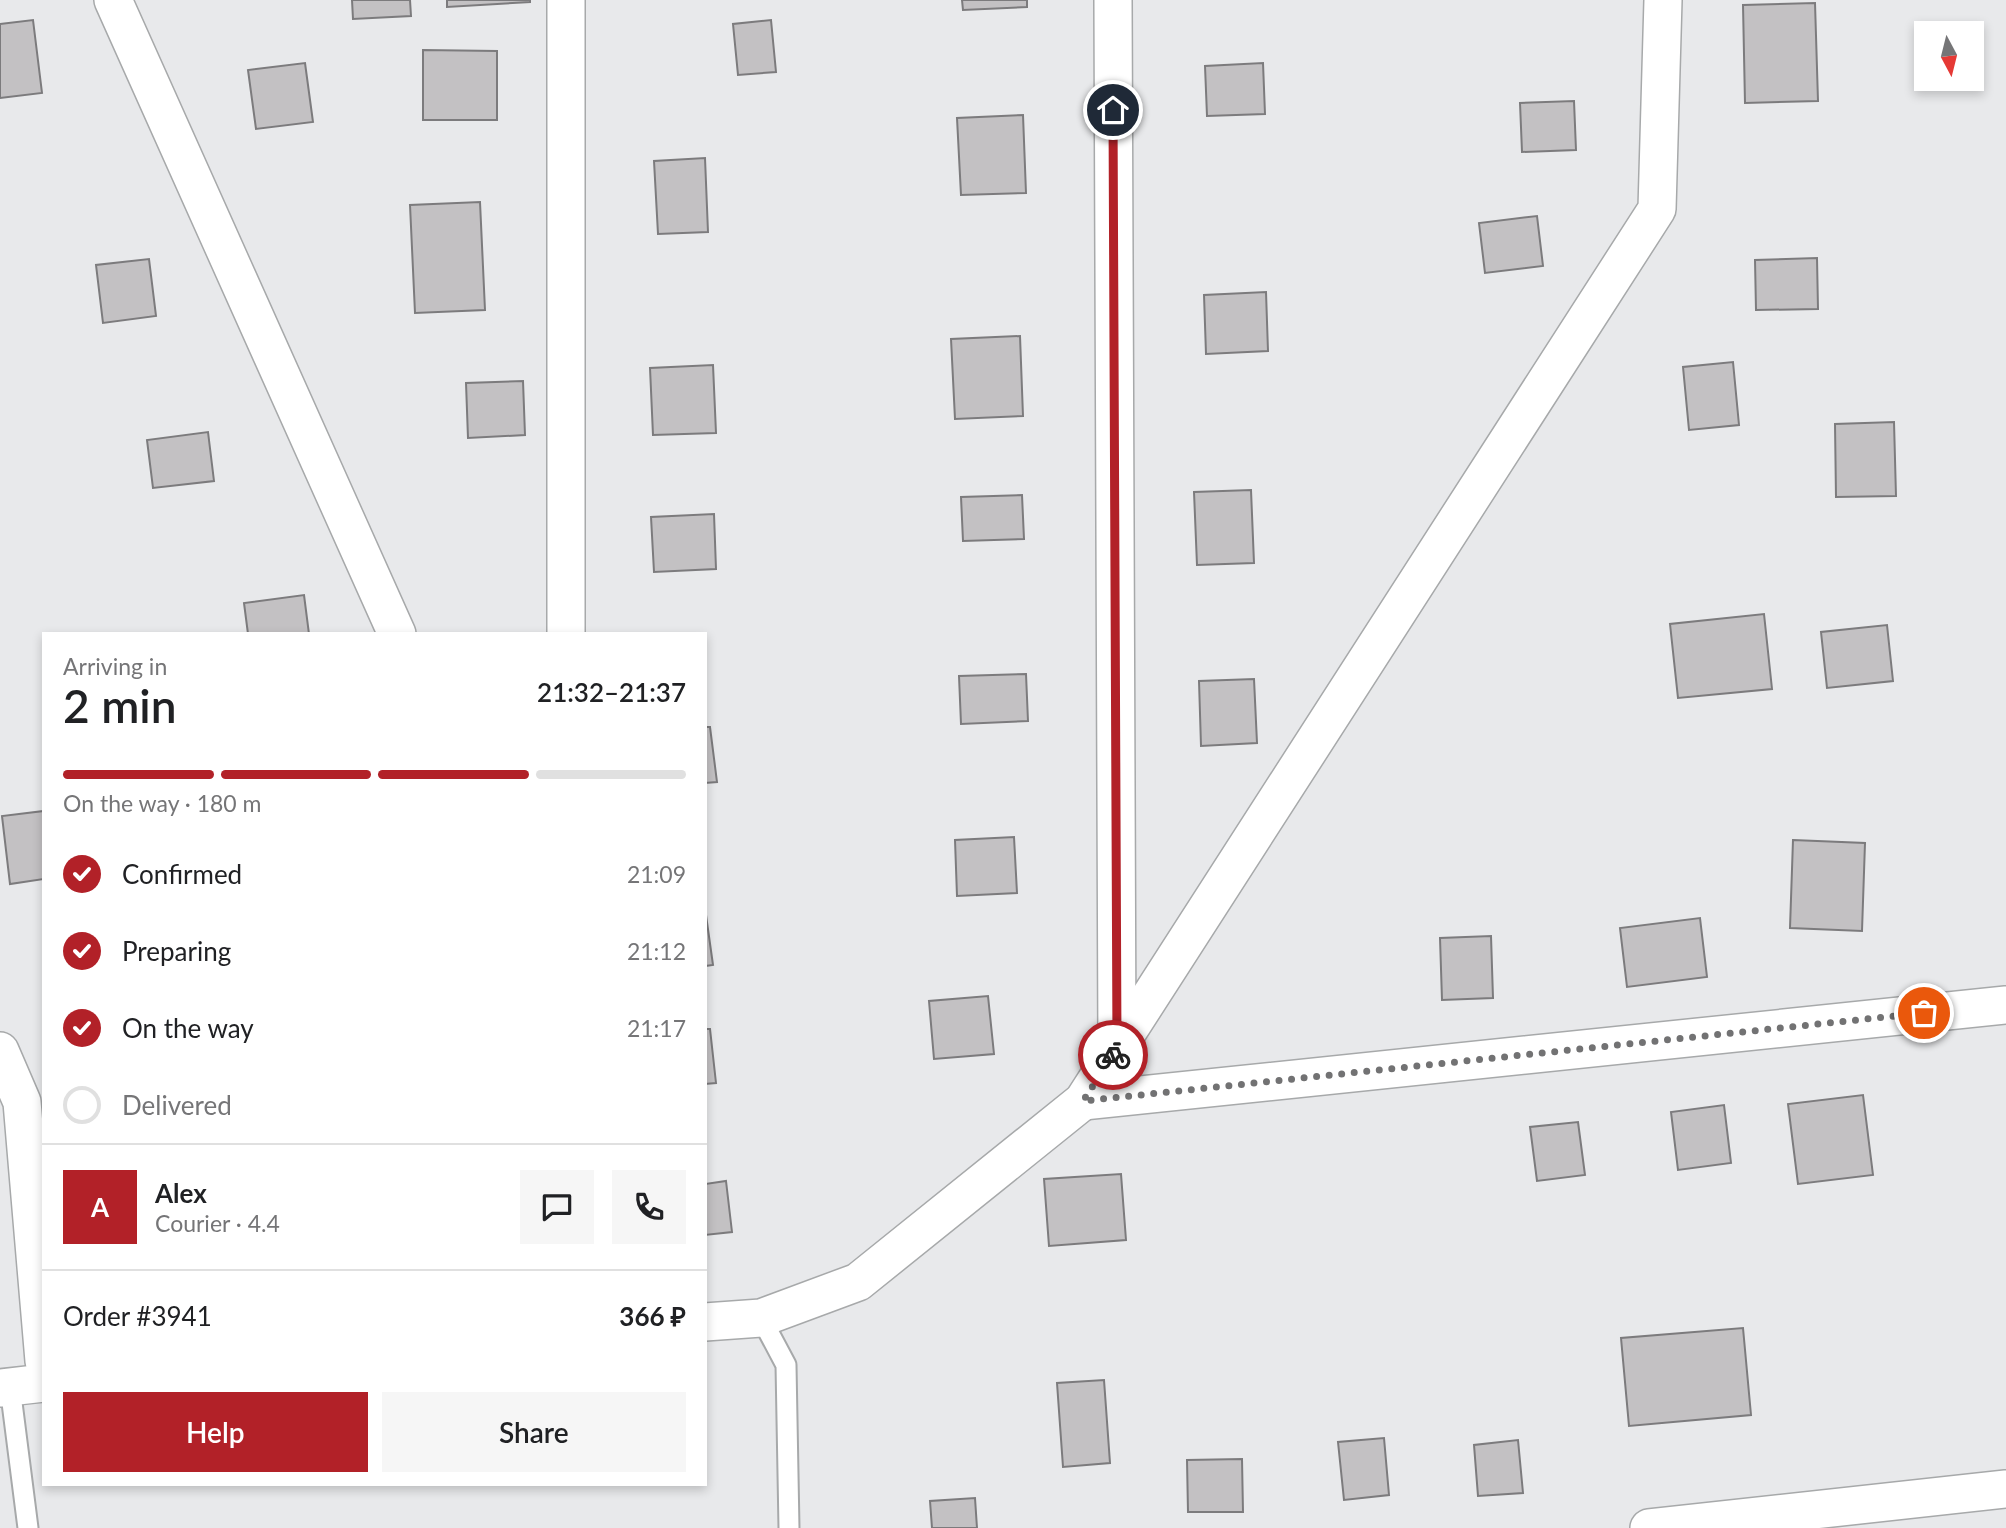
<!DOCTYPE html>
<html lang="en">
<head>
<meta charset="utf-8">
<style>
  body { margin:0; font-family:Lato,sans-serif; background:#f6f6f6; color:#202124; height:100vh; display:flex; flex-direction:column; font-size:26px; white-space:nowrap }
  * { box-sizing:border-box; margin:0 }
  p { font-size:23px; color:#757577 }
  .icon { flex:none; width:38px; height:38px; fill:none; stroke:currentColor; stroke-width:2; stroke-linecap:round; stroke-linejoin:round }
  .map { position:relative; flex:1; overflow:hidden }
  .panel { position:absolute; left:42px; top:632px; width:665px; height:854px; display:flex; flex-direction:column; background:#fff; border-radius:0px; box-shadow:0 4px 10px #0003 }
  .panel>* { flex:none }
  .needle { width:46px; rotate:173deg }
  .fabs { position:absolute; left:1914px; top:21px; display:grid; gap:14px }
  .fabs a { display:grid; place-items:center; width:70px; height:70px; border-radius:0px; background:#fff; box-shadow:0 4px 10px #0003; font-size:35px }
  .pin { position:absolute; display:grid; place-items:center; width:60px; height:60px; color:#fff; margin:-30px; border:4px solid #fff; border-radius:50%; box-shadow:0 2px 7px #0007 }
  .courier { position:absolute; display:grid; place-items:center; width:70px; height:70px; margin:-35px; border:5px solid #b22128; border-radius:50%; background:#fff; color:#222; box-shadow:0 2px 9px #0007 }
  .overview em { font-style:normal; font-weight:600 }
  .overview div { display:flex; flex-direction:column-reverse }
  .overview { display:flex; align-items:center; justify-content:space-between; height:119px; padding:0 21px }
  h1 { font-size:46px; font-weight:600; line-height:52px }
  .bar { display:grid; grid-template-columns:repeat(4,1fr); gap:10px 7px; align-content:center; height:84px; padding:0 21px }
  .bar i { height:9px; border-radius:5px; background:#e0e0e0 }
  .bar .current { background:#b22128 }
  .bar p { grid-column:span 4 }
  .line { display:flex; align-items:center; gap:18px; padding:0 21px; border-top:2px solid #e0e0e0 }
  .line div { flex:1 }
  .round { display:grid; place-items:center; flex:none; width:74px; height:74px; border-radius:0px; background:#f6f6f6 }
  ol { padding:0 21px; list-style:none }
  li { display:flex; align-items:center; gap:21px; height:77px }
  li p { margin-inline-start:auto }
  li .icon { padding:7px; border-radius:50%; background:#b22128; color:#fff; stroke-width:4 }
  li:last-child { color:#757577 }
  li i { width:38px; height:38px; border:4px solid #e0e0e0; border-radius:50% }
  .button { display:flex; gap:14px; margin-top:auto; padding:14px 21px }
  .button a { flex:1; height:80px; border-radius:0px; background:#b22128; color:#fff; font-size:28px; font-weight:600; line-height:80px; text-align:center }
  .button a+a { background:#f6f6f6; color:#202124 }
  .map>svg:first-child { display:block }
  .building { fill:#c3c1c3; stroke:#7c7b7d; stroke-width:2 }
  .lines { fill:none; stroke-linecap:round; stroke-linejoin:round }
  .service-casing { stroke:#a7a9aa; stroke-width:23 }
  .minor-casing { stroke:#a7a9aa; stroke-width:40 }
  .service { stroke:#fff; stroke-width:19 }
  .minor { stroke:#fff; stroke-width:37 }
  .done { stroke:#727273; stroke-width:7; stroke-dasharray:0 12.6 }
  .route { stroke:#b22128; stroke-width:9 }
</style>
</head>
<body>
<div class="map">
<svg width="2006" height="1528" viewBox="0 0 2006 1528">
  <rect width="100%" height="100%" fill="#e8e9eb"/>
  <!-- building -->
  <g class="building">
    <polygon points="352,0 410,0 411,16 353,19"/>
    <polygon points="447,0 530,0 530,2 447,7"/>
    <polygon points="962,0 1027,0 1027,7 963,10"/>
    <polygon points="1815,3 1818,101 1745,103 1743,5"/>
    <polygon points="33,20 42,93 0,98 0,24"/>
    <polygon points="771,20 776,72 738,75 733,24"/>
    <polygon points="423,50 497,51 497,120 423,120"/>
    <polygon points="305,63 313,122 256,129 248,70"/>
    <polygon points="1263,63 1265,114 1207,116 1205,66"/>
    <polygon points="1574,101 1576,150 1522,152 1520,103"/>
    <polygon points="1023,115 1026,193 961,195 957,118"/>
    <polygon points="705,158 708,232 658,234 654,161"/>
    <polygon points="480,202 485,310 415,313 410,205"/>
    <polygon points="1537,216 1543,266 1485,273 1479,223"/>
    <polygon points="1817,258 1818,309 1756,310 1755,260"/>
    <polygon points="149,259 156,316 103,323 96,265"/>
    <polygon points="1266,292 1268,351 1206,354 1204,295"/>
    <polygon points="1020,336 1023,416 955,419 951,339"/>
    <polygon points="1733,362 1739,425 1689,430 1683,367"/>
    <polygon points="713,365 716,433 653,435 650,368"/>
    <polygon points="523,381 525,435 468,438 466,383"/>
    <polygon points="1894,422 1896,496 1836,497 1835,424"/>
    <polygon points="208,432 214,481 153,488 147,440"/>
    <polygon points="1251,490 1254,563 1197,565 1194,492"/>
    <polygon points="1022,495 1024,539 963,541 961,497"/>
    <polygon points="714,514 716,569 654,572 651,517"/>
    <polygon points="304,595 309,634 248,634 244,603"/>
    <polygon points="1764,614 1772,689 1678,698 1670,624"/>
    <polygon points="1887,625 1893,681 1827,688 1821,632"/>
    <polygon points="1026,674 1028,721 961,724 959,676"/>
    <polygon points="1254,679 1257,743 1201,746 1199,681"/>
    <polygon points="705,727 710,727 717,782 705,783"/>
    <polygon points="44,811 44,879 10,884 2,816"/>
    <polygon points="1014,837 1017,893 957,896 955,840"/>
    <polygon points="1793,840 1865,843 1862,931 1790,928"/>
    <polygon points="705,908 713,965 705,966"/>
    <polygon points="1700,918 1707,977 1627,987 1620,928"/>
    <polygon points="1491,936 1493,998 1442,1000 1440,938"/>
    <polygon points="988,996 994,1054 934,1059 929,1001"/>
    <polygon points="705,1029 710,1029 716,1083 705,1084"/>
    <polygon points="1863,1095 1873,1175 1798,1184 1788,1104"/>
    <polygon points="1724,1105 1731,1163 1678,1170 1671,1112"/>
    <polygon points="1578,1122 1585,1175 1537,1181 1530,1127"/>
    <polygon points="1121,1174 1126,1240 1049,1246 1044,1179"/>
    <polygon points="726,1181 732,1232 705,1235 705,1184"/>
    <polygon points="1743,1328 1751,1415 1629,1426 1621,1338"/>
    <polygon points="1104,1380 1110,1463 1063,1467 1057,1383"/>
    <polygon points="1384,1438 1389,1495 1344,1500 1338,1442"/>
    <polygon points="1518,1440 1523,1493 1478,1496 1474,1445"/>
    <polygon points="1242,1459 1243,1512 1188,1512 1187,1460"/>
    <polygon points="975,1498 977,1528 932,1528 930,1501"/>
  </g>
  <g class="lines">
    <!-- service casing -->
    <g class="service-casing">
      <g id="service">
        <polyline points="761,1318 786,1365 789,1528"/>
        <polyline points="10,1387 28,1528"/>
      </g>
    </g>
    <!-- minor casing -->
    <g class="minor-casing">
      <g id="minor">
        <polyline points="113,0 397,634"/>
        <polyline points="566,0 566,634"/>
        <polyline points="1113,0 1117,1048"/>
        <polyline points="0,1051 22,1102 44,1361"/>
        <polyline points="1083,1101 2006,1005"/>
        <polyline points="705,1322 761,1318 858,1282 1083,1101 1657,209 1663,0"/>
        <polyline points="0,1388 44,1383"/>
        <polyline points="1649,1528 2006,1489"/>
      </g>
    </g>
    <!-- service -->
    <use href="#service" class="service"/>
    <!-- minor -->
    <use href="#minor" class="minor"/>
  </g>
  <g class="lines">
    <!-- done -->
    <polyline class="done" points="1113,1055 1083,1101 1924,1013"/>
    <!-- route -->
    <polyline class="route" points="1113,1055 1117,1048 1113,110"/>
  </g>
</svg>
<div class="fabs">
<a><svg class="needle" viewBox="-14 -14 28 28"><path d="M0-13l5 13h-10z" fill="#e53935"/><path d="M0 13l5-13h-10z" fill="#757577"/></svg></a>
</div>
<div class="pin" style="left:1924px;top:1013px;background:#ea580c"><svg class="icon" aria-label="bag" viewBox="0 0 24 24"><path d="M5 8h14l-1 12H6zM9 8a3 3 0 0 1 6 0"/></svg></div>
<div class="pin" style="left:1113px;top:110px;background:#1f2937"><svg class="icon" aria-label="home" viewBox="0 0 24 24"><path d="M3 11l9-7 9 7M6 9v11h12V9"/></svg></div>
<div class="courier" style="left:1113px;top:1055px"><svg class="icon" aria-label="bike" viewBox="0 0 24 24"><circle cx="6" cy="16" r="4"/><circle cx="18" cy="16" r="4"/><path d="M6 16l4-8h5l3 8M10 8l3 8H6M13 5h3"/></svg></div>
<section class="panel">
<div class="overview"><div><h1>2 min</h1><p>Arriving in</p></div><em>21:32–21:37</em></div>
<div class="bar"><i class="current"></i><i class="current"></i><i class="current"></i><i></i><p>On the way · 180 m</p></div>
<ol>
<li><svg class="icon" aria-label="check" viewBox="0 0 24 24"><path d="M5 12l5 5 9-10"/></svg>Confirmed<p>21:09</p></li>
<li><svg class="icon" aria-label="check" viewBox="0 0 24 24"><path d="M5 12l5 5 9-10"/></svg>Preparing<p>21:12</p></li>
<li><svg class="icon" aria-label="check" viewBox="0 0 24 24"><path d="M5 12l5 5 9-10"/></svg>On the way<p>21:17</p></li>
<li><i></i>Delivered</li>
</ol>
<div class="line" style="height:126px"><b class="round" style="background:#b22128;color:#fff">A</b><div><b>Alex</b><p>Courier · 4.4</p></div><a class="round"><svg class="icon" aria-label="chat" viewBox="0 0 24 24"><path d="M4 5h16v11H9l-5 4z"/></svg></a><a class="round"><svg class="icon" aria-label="phone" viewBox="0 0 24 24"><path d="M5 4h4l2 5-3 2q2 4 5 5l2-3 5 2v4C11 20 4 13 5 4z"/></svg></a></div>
<div class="line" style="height:91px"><div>Order #3941</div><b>366 ₽</b></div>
<div class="button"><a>Help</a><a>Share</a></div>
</section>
</div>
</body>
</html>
